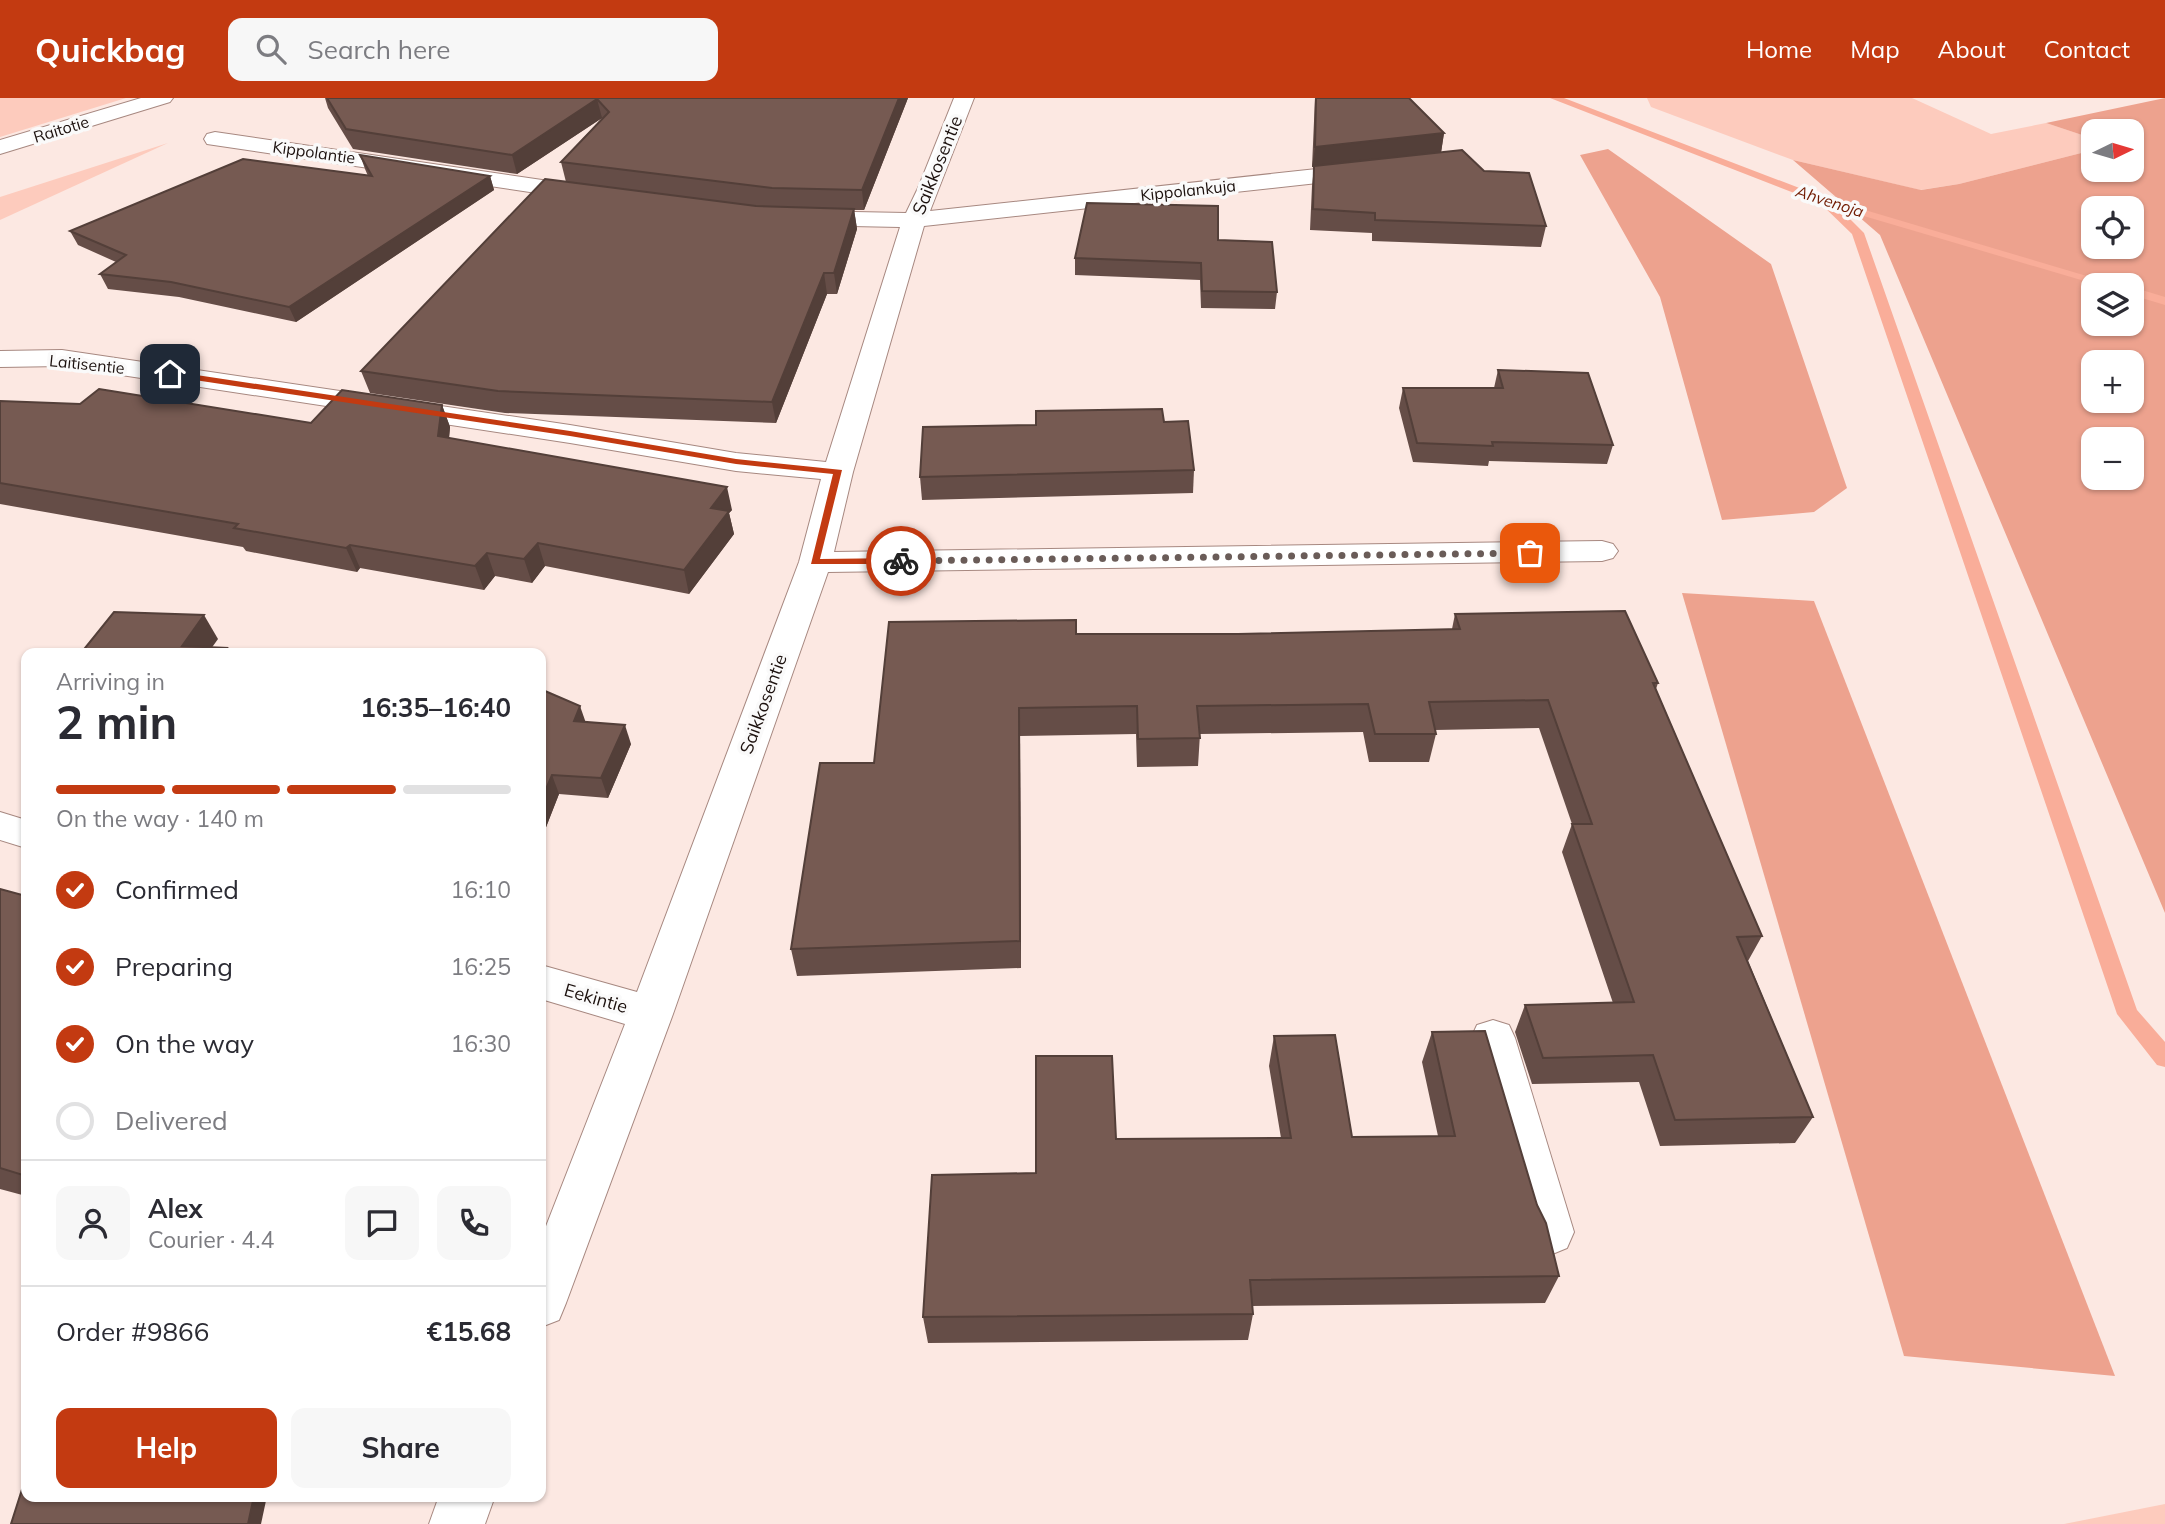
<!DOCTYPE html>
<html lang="en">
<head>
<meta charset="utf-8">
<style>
  body { margin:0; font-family:Mulish,sans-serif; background:#f7f7f7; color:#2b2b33; height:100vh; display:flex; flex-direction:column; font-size:26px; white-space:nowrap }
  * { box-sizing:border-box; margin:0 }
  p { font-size:23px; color:#7c7c81 }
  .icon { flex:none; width:38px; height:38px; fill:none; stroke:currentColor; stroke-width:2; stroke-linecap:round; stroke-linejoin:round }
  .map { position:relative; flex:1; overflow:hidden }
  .panel { position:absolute; left:21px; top:550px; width:525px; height:854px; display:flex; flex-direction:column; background:#fff; border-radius:14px; box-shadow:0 2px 5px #0004 }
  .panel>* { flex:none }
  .needle { width:46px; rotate:85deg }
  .buttons { position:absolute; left:2081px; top:21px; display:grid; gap:14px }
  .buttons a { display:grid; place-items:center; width:63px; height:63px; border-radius:14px; background:#fff; box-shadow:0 2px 5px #0004; font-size:35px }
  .pin { position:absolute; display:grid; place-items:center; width:60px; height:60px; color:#fff; margin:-30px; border-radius:14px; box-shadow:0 4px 10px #0006 }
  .courier { position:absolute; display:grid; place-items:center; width:70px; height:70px; margin:-35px; border:5px solid #c33a11; border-radius:50%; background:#fff; color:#222; box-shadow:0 2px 9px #0007 }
  .head em { font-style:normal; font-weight:700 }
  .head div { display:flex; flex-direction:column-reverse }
  .head { display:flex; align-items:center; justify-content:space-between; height:119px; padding:0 35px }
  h1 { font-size:46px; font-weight:700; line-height:52px }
  .bar { display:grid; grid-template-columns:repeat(4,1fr); gap:10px 7px; align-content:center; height:84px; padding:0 35px }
  .bar i { height:9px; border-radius:5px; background:#e1e1e2 }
  .bar .on { background:#c33a11 }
  .bar p { grid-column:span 4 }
  .line { display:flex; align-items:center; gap:18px; padding:0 35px; border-top:2px solid #e1e1e2 }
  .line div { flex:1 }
  .round { display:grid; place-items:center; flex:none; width:74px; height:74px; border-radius:14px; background:#f7f7f7 }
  ol { padding:0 35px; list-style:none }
  li { display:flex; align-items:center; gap:21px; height:77px }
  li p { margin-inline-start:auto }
  li .icon { padding:7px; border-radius:50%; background:#c33a11; color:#fff; stroke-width:4 }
  li:last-child { color:#7c7c81 }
  li i { width:38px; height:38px; border:4px solid #e1e1e2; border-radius:50% }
  .primary-button { display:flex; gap:14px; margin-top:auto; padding:14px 35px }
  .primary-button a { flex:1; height:80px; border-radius:14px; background:#c33a11; color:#fff; font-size:28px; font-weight:700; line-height:80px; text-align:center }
  .primary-button a+a { background:#f7f7f7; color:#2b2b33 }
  header { display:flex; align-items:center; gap:42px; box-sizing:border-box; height:98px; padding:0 35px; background:#c33a11; color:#fff }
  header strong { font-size:33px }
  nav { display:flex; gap:38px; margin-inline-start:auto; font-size:24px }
  .search { width:490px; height:63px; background:#f7f7f7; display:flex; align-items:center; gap:18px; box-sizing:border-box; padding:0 24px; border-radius:14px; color:#7c7c81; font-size:26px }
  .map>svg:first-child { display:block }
  .green { fill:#fdcbbd }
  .forest { fill:#eda28e; fill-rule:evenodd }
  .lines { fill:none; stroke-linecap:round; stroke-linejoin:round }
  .stream { fill:#f9ad99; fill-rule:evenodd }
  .minor-casing { stroke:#a78880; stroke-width:2 }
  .major-casing { stroke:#a78880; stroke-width:2 }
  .minor { fill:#fff; fill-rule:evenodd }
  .major { fill:#fff; fill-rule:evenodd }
  .wall { fill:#654d47 }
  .shaded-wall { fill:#533f39 }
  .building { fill:#765a52; stroke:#533f39; stroke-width:2 }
  .route { fill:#c33a11 }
  .done { stroke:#6a5c58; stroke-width:7; stroke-dasharray:0 12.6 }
  .labels { text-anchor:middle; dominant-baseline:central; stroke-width:7; stroke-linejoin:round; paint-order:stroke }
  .far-street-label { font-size:16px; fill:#1c110e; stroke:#fafafa }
  .far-water-label { font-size:16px; font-style:italic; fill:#711a01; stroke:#fafafa }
  .street-label { font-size:18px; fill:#1c110e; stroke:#fafafa }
</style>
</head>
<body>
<header>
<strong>Quickbag</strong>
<div class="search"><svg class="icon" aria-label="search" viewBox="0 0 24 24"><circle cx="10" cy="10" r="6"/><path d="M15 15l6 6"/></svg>Search here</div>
<nav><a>Home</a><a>Map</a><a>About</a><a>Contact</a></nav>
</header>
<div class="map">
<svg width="2165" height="1426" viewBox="0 0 2165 1426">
  <rect width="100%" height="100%" fill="#fce8e2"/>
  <!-- green -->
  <g class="green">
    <polygon points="0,0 126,0 0,39"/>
    <polygon points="1647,0 1912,0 1991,36 2046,25 2085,38 2093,44 2093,52 1959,86 1920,92 1793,62 1651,9"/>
    <polygon points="168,45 0,122 0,99"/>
    <polygon points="2165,1406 2165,1426 2064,1426"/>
  </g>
  <!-- forest -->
  <g class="forest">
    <path d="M2165,0V815L1880,137L1793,62L1921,92L1959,86L2093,52V72H2132V33H2093V44L2085,38L2046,25ZM2093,110H2132V149H2093ZM2093,187H2132V226H2093ZM2093,264H2132V303H2093ZM2093,341H2132V380H2093Z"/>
    <polygon points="1608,51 1771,166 1847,390 1814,414 1722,422 1660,199 1580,57"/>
    <polygon points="1682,495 1814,503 2115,1278 1904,1258"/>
  </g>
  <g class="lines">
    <!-- stream -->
    <g class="stream">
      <polygon points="1550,0 1564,0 1828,101 2117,187 2098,187 1840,111 1864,135 2137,912 2165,944 2165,969 2157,967 2117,916 1852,136 1820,105"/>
      <polygon points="2132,189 2165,199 2165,207 2132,197"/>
    </g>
    <!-- minor casing -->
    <g class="minor-casing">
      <g id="minor">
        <polygon points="954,0 974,0 930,113 1363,66 1371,68 1374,73 1371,78 1363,80 924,128 853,374 834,454 1602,443 1613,446 1618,453 1613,460 1602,463 828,474 673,916 566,1205 559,1222 541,1229 541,1141 625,926 541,901 541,867 637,894 799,464 821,381 736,373 570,345 62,268 0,269 0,253 62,252 570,327 736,355 826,364 900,129 803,127 795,125 791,120 795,115 803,113 906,115 918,90"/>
        <polygon points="215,34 590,89 598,91 602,96 598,101 590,103 207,46 204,41 207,36"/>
        <polygon points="0,714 26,722 26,750 0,742"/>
        <polygon points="1493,922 1509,927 1515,940 1574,1134 1567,1150 1550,1157 1533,1150 1526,1134 1471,940 1477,927"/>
        <polygon points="439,1398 495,1398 485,1426 429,1426"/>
      </g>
    </g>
    <!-- major casing -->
    <g class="major-casing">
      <polygon id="major" points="141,0 173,0 170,4 0,56 0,42"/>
    </g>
    <!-- minor -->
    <use href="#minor" class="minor"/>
    <!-- major -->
    <use href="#major" class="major"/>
  </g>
  <!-- wall -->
  <g class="wall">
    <polygon points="325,0 908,0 864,112 854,112 857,131 837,196 827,196 776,325 505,315 370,295 361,273 756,108 763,109 566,84 561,64 602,20 517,76 353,51 328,10"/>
    <polygon points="1315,0 1409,0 1444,35 1441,54 1484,73 1546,128 1541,149 1372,143 1372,135 1310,132 1312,88 1314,69 1312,69"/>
    <polygon points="360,57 490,78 494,92 296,224 179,199 108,191 100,176 116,164 78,147 70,133 368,78 365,71"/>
    <polygon points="1218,142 1277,194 1275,211 1201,210 1200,182 1075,177 1075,160"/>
    <polygon points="1498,272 1613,347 1607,366 1489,363 1488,368 1413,364 1399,310 1403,290 1494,290"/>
    <polygon points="0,303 311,325 442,307 450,329 449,340 732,412 729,415 734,436 689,496 545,468 532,485 495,478 484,492 360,470 357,474 246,453 243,449 0,406"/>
    <polygon points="1164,324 1194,372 1193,395 922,402 920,379"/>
    <polygon points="1455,516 1658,585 1656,591 1762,838 1748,863 1813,1019 1795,1045 1660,1048 1639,984 1532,986 1515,934 1525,907 1613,905 1562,754 1572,726 1539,630 1435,632 1436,636 1429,664 1369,664 1363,634 1200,636 1198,668 1137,669 1136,636 1020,638 1021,870 797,878 791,851 874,665 1076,536 1238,536 1452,531"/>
    <polygon points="541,601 631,646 608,700 559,696 541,742"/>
    <polygon points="0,791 26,798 26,1098 0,1091"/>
    <polygon points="1432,934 1537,1107 1559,1178 1545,1205 1252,1208 1253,1216 1248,1242 928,1245 923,1219 1036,1075 1116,1041 1281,1040 1269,968 1274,938 1352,1039 1438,1038 1422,964"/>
  </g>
  <!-- shaded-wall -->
  <g class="shaded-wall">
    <polygon points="899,0 908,0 864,112 862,92"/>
    <polygon points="597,1 602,20 517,76 512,57"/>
    <polygon points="1444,35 1441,55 1312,69 1315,49"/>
    <polygon points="490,78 494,92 296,224 289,209"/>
    <polygon points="854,111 857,131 837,196 834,175"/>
    <polygon points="824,175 827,196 776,325 772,304"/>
    <polygon points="442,307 450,329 447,361 438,338"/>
    <polygon points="727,389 732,412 729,415 734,436 689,496 684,472 711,410"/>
    <polygon points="538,445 545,468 532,485 524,461"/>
    <polygon points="350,447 360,470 357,474 346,450"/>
    <polygon points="487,455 495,478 484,492 475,468"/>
    <polygon points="204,517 218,541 208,555 182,548"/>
    <polygon points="580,608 587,628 574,623"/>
    <polygon points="1019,610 1020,638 1021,870 1020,843"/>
    <polygon points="625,627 631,646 608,700 601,680"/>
    <polygon points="552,677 559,696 541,742 541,703"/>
    <polygon points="254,1398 267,1398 261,1426 248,1426"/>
  </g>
  <!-- building -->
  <g class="building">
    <polygon points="327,0 899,0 862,92 772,90 561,64 609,14 597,1 512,57 346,31"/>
    <polygon points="1316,0 1409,0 1444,35 1315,49"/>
    <polygon points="1462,52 1484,73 1529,75 1546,128 1375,122 1375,115 1313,111 1314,68"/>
    <polygon points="360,57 490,78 289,209 171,184 100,176 126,157 70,133 243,61 372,78"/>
    <polygon points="545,81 756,108 854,111 834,175 824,175 772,304 498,293 361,273"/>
    <polygon points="1087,105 1218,108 1218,142 1272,144 1277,194 1202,193 1201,165 1075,160"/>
    <polygon points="1498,272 1588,275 1613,347 1492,344 1493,348 1417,345 1403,290 1503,290"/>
    <polygon points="99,291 311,325 342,292 442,307 438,338 727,389 711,410 729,413 684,472 538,445 524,461 487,455 475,468 350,447 346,450 234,430 238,426 0,385 0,303 80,306"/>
    <polygon points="1162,311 1164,324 1188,323 1194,372 920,379 923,329 1036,327 1036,313"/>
    <polygon points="1625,513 1658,585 1653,585 1762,838 1737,839 1813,1019 1675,1022 1653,957 1543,960 1525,907 1634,904 1572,726 1592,726 1548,602 1429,604 1436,636 1375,636 1368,606 1197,608 1200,640 1138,641 1137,608 1019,610 1020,843 791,851 820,665 874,665 889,524 1076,522 1076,536 1238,536 1460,531 1455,516"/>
    <polygon points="114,514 204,517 182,548 227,550 224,555 81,555"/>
    <polygon points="545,593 580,608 574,623 625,627 601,680 552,677 541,703 541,601"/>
    <polygon points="0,791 26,798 26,1078 0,1070"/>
    <polygon points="1485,933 1537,1107 1546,1125 1559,1178 1250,1182 1253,1216 923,1219 932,1077 1036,1075 1036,958 1112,958 1116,1041 1291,1040 1274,938 1335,937 1352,1039 1455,1038 1432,934"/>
    <polygon points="25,1382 26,1382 26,1398 254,1398 248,1426 11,1426"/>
  </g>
  <!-- route -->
  <polygon class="route" points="170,273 570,333 736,361 842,372 820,461 901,460 906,463 901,466 811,466 833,376 736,366 570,338 168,278"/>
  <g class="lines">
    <!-- done -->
    <polyline class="done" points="901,463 1530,455"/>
  </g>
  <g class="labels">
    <!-- far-street labels -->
    <g class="far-street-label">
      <text transform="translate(61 31) rotate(-17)">Raitotie</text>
      <text transform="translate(314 54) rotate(8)">Kippolantie</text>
      <text transform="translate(1188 92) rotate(-6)">Kippolankuja</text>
      <text transform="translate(87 266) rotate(6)">Laitisentie</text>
    </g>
    <!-- far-water labels -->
    <g class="far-water-label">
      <text transform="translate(1830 103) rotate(18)">Ahvenoja</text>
    </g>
    <!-- street labels -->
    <g class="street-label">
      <text transform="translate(937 67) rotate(-68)">Saikkosentie</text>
      <text transform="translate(763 606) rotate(-70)">Saikkosentie</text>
      <text transform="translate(596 900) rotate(16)">Eekintie</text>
    </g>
  </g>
</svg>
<div class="buttons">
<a><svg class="needle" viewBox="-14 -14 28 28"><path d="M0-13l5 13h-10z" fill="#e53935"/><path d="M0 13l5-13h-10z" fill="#7c7c81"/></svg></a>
<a><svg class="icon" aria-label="locate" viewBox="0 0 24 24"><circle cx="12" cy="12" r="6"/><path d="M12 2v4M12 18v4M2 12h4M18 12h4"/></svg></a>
<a><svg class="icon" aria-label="layers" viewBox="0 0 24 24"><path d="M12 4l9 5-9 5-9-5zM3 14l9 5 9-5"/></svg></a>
<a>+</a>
<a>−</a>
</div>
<div class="pin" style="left:1530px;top:455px;background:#ea580c"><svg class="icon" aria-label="bag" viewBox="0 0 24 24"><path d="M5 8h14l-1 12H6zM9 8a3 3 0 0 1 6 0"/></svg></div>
<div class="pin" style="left:170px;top:276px;background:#1f2937"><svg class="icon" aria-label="home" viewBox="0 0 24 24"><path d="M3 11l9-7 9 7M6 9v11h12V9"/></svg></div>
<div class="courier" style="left:901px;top:463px"><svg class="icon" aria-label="bike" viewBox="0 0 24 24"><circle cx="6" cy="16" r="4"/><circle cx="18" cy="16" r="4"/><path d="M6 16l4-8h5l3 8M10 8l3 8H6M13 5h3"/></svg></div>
<section class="panel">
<div class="head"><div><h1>2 min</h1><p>Arriving in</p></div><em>16:35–16:40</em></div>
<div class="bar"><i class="on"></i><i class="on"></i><i class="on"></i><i></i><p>On the way · 140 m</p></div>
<ol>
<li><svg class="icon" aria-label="check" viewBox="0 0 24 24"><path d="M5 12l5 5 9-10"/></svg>Confirmed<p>16:10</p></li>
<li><svg class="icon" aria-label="check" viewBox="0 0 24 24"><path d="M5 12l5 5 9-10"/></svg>Preparing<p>16:25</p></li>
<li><svg class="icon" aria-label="check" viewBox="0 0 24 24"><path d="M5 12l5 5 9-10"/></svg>On the way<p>16:30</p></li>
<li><i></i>Delivered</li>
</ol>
<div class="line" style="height:126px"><a class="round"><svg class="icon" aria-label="person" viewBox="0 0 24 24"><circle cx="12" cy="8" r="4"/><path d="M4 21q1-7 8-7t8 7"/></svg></a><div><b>Alex</b><p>Courier · 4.4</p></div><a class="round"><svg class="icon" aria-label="chat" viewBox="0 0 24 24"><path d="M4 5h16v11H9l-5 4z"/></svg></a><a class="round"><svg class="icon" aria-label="phone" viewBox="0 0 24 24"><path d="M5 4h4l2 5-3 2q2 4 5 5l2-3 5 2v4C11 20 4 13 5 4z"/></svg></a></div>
<div class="line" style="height:91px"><div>Order #9866</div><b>€15.68</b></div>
<div class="primary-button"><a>Help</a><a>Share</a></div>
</section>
</div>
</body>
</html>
